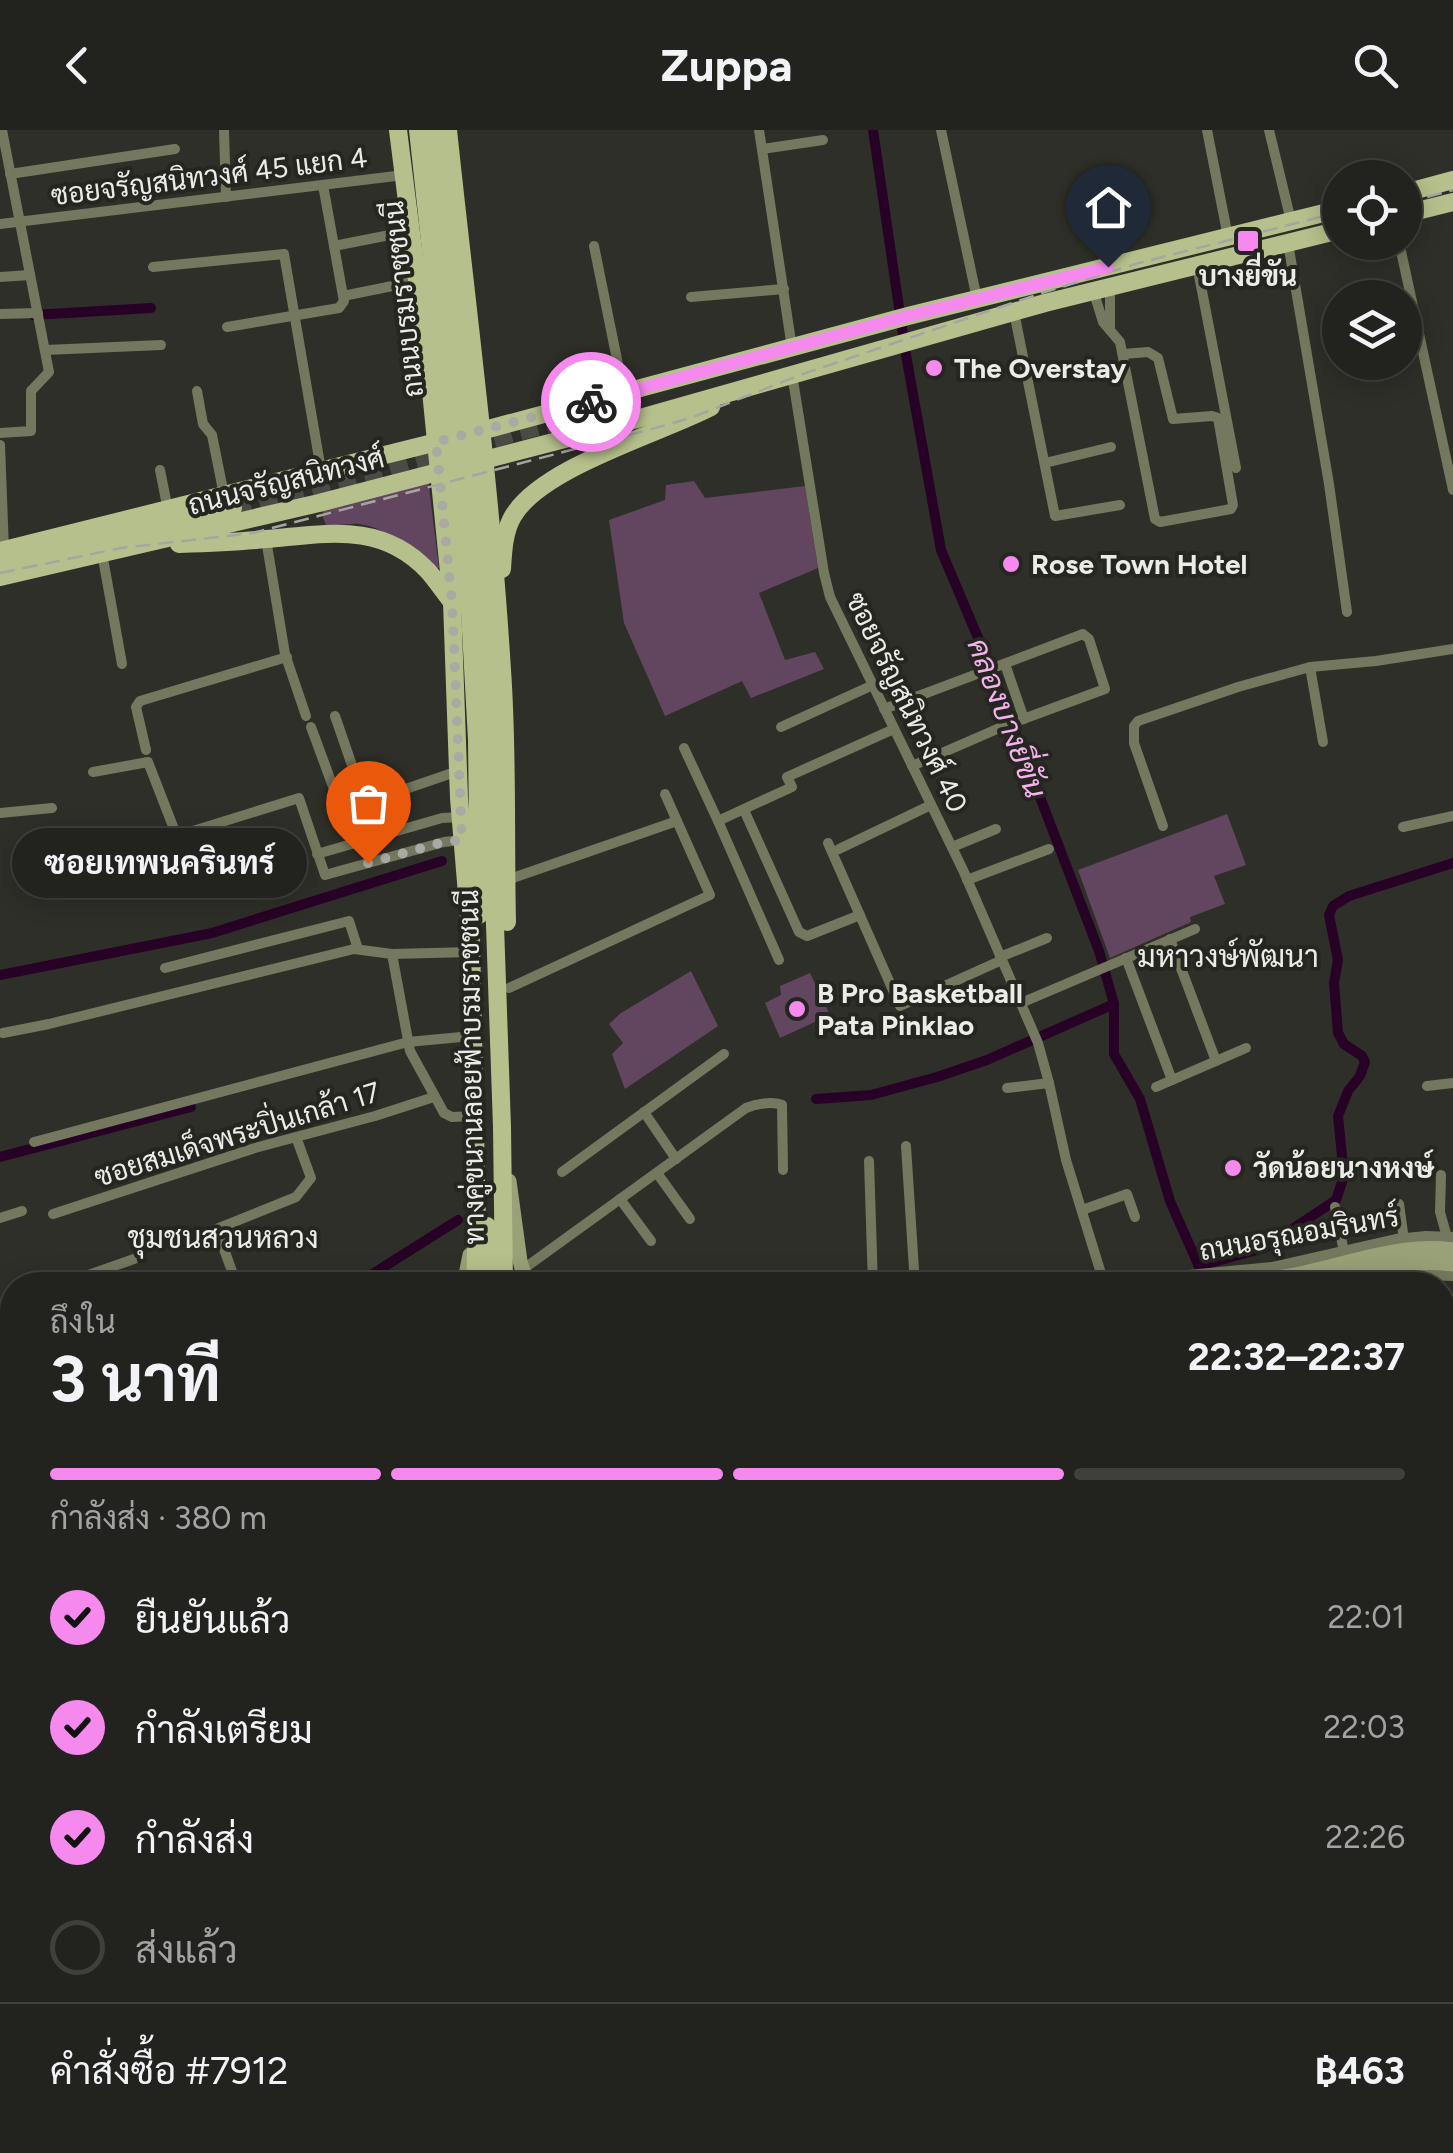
<!DOCTYPE html>
<html lang="th">
<head>
<meta charset="utf-8">
<style>
  body { margin:0; font-family:Figtree,Sarabun,sans-serif; background:#2e2f2b; color:#f1f3f6; height:100vh; display:flex; flex-direction:column; font-size:38px; white-space:nowrap }
  * { box-sizing:border-box; margin:0 }
  p { font-size:32px; color:#a2a4a4 }
  .icon { flex:none; width:55px; height:55px; fill:none; stroke:currentColor; stroke-width:2; stroke-linecap:round; stroke-linejoin:round }
  .map { position:relative; flex:1; overflow:hidden }
  .details { position:absolute; left:0px; top:1142px; width:1455px; height:882px; display:flex; flex-direction:column; background:#22231e; border-radius:40px 40px 0 0; box-shadow:0 5px 25px #0003,0 0 0 2px #3f403c }
  .details>* { flex:none }
  .tools { position:absolute; left:1322px; top:30px; display:grid; gap:20px }
  .tools a { display:grid; place-items:center; width:100px; height:100px; border-radius:50%; background:#22231e; box-shadow:0 5px 25px #0003,0 0 0 2px #3f403c; font-size:50px }
  .pin { position:absolute; display:grid; place-items:center; width:85px; height:85px; color:#fff; margin:-102px -42px; border-radius:50% 50% 50% 0; rotate:-45deg; box-shadow:0 0 10px #0007 }
  .pin .icon { rotate:45deg }
  .courier { position:absolute; display:grid; place-items:center; width:100px; height:100px; margin:-50px; border:8px solid #f689ee; border-radius:50%; background:#fff; color:#222; box-shadow:0 2px 12px #0007 }
  .bubble { position:absolute; height:70px; border-radius:35px; background:#22231e; box-shadow:0 5px 25px #0003,0 0 0 2px #3f403c; font-size:32px; font-weight:700; line-height:70px; text-align:center }
  .headline em { font-style:normal; font-weight:700 }
  .headline div { display:flex; flex-direction:column-reverse }
  .headline { display:flex; align-items:center; justify-content:space-between; height:170px; padding:0 50px }
  h1 { font-size:65px; font-weight:700; line-height:75px }
  .bar { display:grid; grid-template-columns:repeat(4,1fr); gap:15px 10px; align-content:center; height:120px; padding:0 50px }
  .bar i { height:12px; border-radius:8px; background:#3f403c }
  .bar .current { background:#f689ee }
  .bar p { grid-column:span 4 }
  .line { display:flex; align-items:center; gap:25px; padding:0 50px; border-top:2px solid #3f403c }
  .line div { flex:1 }
  ol { padding:0 50px; list-style:none }
  li { display:flex; align-items:center; gap:30px; height:110px }
  li p { margin-inline-start:auto }
  li .icon { padding:10px; border-radius:50%; background:#f689ee; color:#111; stroke-width:4 }
  li:last-child { color:#a2a4a4 }
  li i { width:55px; height:55px; border:5px solid #3f403c; border-radius:50% }
  header { display:flex; justify-content:space-between; align-items:center; height:130px; padding:0 50px; background:#22231e; font-size:45px; font-weight:700 }
  .map>svg:first-child { display:block }
  .green { fill:#62465f }
  .lines { fill:none; stroke-linecap:round; stroke-linejoin:round }
  .canal { stroke:#280226; stroke-width:10 }
  .primary-tunnel { stroke:#4a4b45; stroke-width:18; stroke-dasharray:18 9; stroke-linecap:butt }
  .minor { stroke:#73785e; stroke-width:10 }
  .tertiary { stroke:#73785e; stroke-width:12 }
  .secondary { stroke:#99a178; stroke-width:15 }
  .primary { stroke:#b6c08c; stroke-width:18 }
  .rail { stroke:#a5a6a1; stroke-width:2.5; stroke-dasharray:15 8; stroke-linecap:butt }
  .done { stroke:#a9aaa4; stroke-width:10; stroke-dasharray:0 18 }
  .route { stroke:#f689ee; stroke-width:12 }
  .poi-dot { fill:#f689ee; stroke:#24261f; stroke-width:4 }
  .labels { text-anchor:middle; dominant-baseline:central; stroke-width:8; stroke-linejoin:round; paint-order:stroke }
  .street-label { font-size:28px; fill:#ebece7; stroke:#24261f }
  .poi-label { font-size:28px; font-weight:bold; fill:#ebece7; stroke:#24261f; text-anchor:start }
  .water-label { font-size:30px; font-style:italic; fill:#f7b1f0; stroke:#24261f }
  .neighbourhood-label { font-size:30px; fill:#ebece7; stroke:#24261f }
</style>
</head>
<body>
<header><svg class="icon" aria-label="back" viewBox="0 0 24 24"><path d="M15 5l-7 7 7 7"/></svg>Zuppa<svg class="icon" aria-label="search" viewBox="0 0 24 24"><circle cx="10" cy="10" r="6"/><path d="M15 15l6 6"/></svg></header>
<div class="map">
<svg width="1453" height="2023" viewBox="0 0 1453 2023">
  <rect width="100%" height="100%" fill="#2e2f28"/>
  <!-- green -->
  <g class="green">
    <path d="M428,349L439,438H434C412,421 389,398 359,394C349,393 337,396 327,397L323,388V378Z"/>
    <polygon points="694,351 705,368 805,356 818,438 759,463 785,530 815,522 824,539 751,568 742,551 665,586 624,493 609,390 665,370 666,355"/>
    <polygon points="1227,684 1246,735 1214,746 1225,774 1190,787 1191,792 1110,828 1078,740"/>
    <polygon points="691,841 718,896 625,959 612,924 623,913 609,894 621,883"/>
    <polygon points="810,843 830,885 780,908 765,873 781,865 780,856"/>
  </g>
  <g class="lines">
    <!-- canal -->
    <g class="canal">
      <polyline points="873,0 906,225 941,420 987,529 1099,821 1114,874 1114,924 1140,969 1170,1071 1205,1150"/>
      <polyline points="33,185 151,178"/>
      <polyline points="0,845 212,803 442,731"/>
      <polyline points="816,969 871,965 937,947 987,930 1114,874"/>
      <polyline points="0,1027 191,977"/>
      <polyline points="1199,1136 1264,1118 1336,1070 1344,1046 1338,986 1348,961 1360,946 1365,932 1362,926 1344,914 1338,903 1334,853 1338,830 1329,785 1333,776 1349,766 1453,733"/>
      <polyline points="355,1155 458,1090"/>
      <polyline points="0,1352 12,1348"/>
      <polyline points="0,1898 12,1887"/>
      <polyline points="1333,2012 1337,2023"/>
      <polyline points="421,2023 425,2012"/>
      <polyline points="1122,2023 1122,2012"/>
    </g>
    <!-- primary-tunnel -->
    <polyline class="primary-tunnel" points="233,378 638,270"/>
    <!-- minor -->
    <g class="minor">
      <polyline points="224,0 226,67"/>
      <polyline points="759,0 792,218"/>
      <polyline points="941,0 977,169"/>
      <polyline points="1207,0 1228,107"/>
      <polyline points="1269,0 1291,91"/>
      <polyline points="762,19 823,10"/>
      <polyline points="10,44 175,19"/>
      <polyline points="0,94 404,45"/>
      <polyline points="1399,112 1453,360"/>
      <polyline points="1288,113 1329,354 1347,482"/>
      <polyline points="334,116 410,101"/>
      <polyline points="594,116 624,264"/>
      <polyline points="1197,135 1236,338"/>
      <polyline points="153,137 284,124 321,340"/>
      <polyline points="0,147 30,145"/>
      <polyline points="1110,156 1110,200"/>
      <polyline points="1093,160 1103,192 1120,212 1155,389 1160,392 1231,379 1233,375 1218,288 1212,286 1173,289 1158,228 1148,222 1124,224"/>
      <polyline points="343,166 417,151"/>
      <polyline points="691,167 784,159"/>
      <polyline points="1014,182 1055,386 1120,375"/>
      <polyline points="0,184 38,183"/>
      <polyline points="227,197 339,178 344,171 343,166 323,55"/>
      <polyline points="45,220 161,215"/>
      <polyline points="792,244 824,443 830,467 963,740 1038,913 1049,953 1066,1030 1104,1153"/>
      <polyline points="197,261 203,294 212,305 224,365"/>
      <polyline points="0,303 31,301 31,261 49,242 2,0"/>
      <polyline points="0,315 4,420"/>
      <polyline points="1045,333 1111,317"/>
      <polyline points="160,340 168,380"/>
      <polyline points="266,409 285,524 306,586"/>
      <polyline points="102,423 122,534"/>
      <polyline points="1005,534 1024,589"/>
      <polyline points="1310,537 1323,612"/>
      <polyline points="884,579 1083,504 1089,509 1105,559 1004,596 912,636"/>
      <polyline points="335,586 365,673 458,641"/>
      <polyline points="311,597 339,673 346,676 365,673"/>
      <polyline points="781,597 873,555"/>
      <polyline points="684,618 718,691 792,657 787,647 894,599"/>
      <polyline points="146,620 136,577 140,571 287,527"/>
      <polyline points="93,642 148,632 174,699 180,705 299,668 325,745 444,712 462,710"/>
      <polyline points="665,664 677,691"/>
      <polyline points="744,680 799,802 807,806 860,785"/>
      <polyline points="0,683 52,678"/>
      <polyline points="718,691 779,830"/>
      <polyline points="1163,696 1134,613 1134,596 1138,591 1238,557 1310,537 1376,531 1453,519"/>
      <polyline points="1403,697 1453,686"/>
      <polyline points="828,713 900,876 1002,830"/>
      <polyline points="952,717 996,699"/>
      <polyline points="839,719 931,675"/>
      <polyline points="317,724 442,688 460,687"/>
      <polyline points="507,750 677,691 710,765 509,858"/>
      <polyline points="967,750 1049,719"/>
      <polyline points="1170,809 1216,931"/>
      <polyline points="392,824 410,921 444,983 452,987 475,986"/>
      <polyline points="1000,827 1047,808"/>
      <polyline points="1126,828 1172,950"/>
      <polyline points="165,838 349,791 358,819"/>
      <polyline points="1021,873 1195,799"/>
      <polyline points="3,903 49,894 354,819 392,824 471,822"/>
      <polyline points="1427,956 1453,953"/>
      <polyline points="1156,957 1246,918"/>
      <polyline points="1007,958 1049,953"/>
      <polyline points="644,982 676,1029"/>
      <polyline points="34,1012 408,912 472,906"/>
      <polyline points="906,1016 915,1155"/>
      <polyline points="869,1031 873,1155"/>
      <polyline points="562,1042 724,924"/>
      <polyline points="657,1043 690,1089"/>
      <polyline points="1441,1045 1440,1082 1447,1107"/>
      <polyline points="620,1069 651,1111"/>
      <polyline points="1399,1074 1404,1110"/>
      <polyline points="1335,1077 1344,1122"/>
      <polyline points="1082,1080 1127,1064 1135,1087"/>
      <polyline points="53,1084 255,1018 375,986 434,967"/>
      <polyline points="0,1088 22,1081"/>
      <polyline points="217,1100 237,1155"/>
      <polyline points="179,1114 296,1067 311,1048 296,1007"/>
      <path d="M515,1145L746,978C756,974 772,971 782,975L783,1040"/>
      <polyline points="60,1155 134,1129"/>
      <polyline points="1442,1285 1453,1282"/>
      <polyline points="0,1294 2,1293"/>
      <polyline points="1442,1517 1453,1515"/>
      <polyline points="0,1619 12,1610"/>
      <polyline points="0,1704 12,1695"/>
      <polyline points="1442,1944 1453,1943"/>
      <polyline points="309,2012 326,2023"/>
      <polyline points="280,2023 293,2012"/>
      <polyline points="632,2023 635,2012"/>
      <polyline points="723,2023 726,2012"/>
      <polyline points="888,2023 888,2012"/>
      <polyline points="1061,2023 1061,2012"/>
    </g>
    <!-- tertiary -->
    <g class="tertiary">
      <polyline points="1094,1155 1272,1138 1396,1110 1426,1107 1453,1108"/>
      <polyline points="1364,1155 1415,1144 1453,1145"/>
    </g>
    <!-- secondary -->
    <g class="secondary">
      <polyline points="509,1051 520,1131 527,1155"/>
      <polyline points="464,1155 470,1125"/>
      <polyline points="1134,1155 1150,1151"/>
      <path d="M1192,1155C1220,1153 1249,1152 1277,1148C1335,1140 1394,1112 1453,1120"/>
      <path d="M1310,1155C1356,1144 1405,1127 1453,1134"/>
      <polyline points="0,1390 12,1384"/>
      <polyline points="0,1409 12,1403"/>
      <polyline points="0,1423 12,1417"/>
      <polyline points="464,2012 464,2023"/>
      <polyline points="568,2012 568,2023"/>
    </g>
    <!-- primary -->
    <g class="primary">
      <polyline points="398,0 431,261 452,472 459,668 471,812 477,1095 475,1155"/>
      <polyline points="418,0 470,482 477,610 479,785"/>
      <polyline points="431,0 484,478 502,997 504,1155"/>
      <path d="M448,0C467,180 491,359 502,540C508,624 505,708 507,792"/>
      <polyline points="1405,63 1453,50"/>
      <polyline points="1405,84 1453,72"/>
      <path d="M179,414C208,413 237,412 266,409C326,404 381,391 428,441C436,450 444,462 452,472"/>
      <polyline points="0,421 481,301 908,186 1340,79"/>
      <polyline points="0,434 233,378"/>
      <path d="M502,439C503,422 504,401 513,386C542,337 659,304 711,277"/>
      <polyline points="0,447 319,373 584,304 1045,173 1340,100"/>
      <polyline points="487,1096 490,1155"/>
      <polyline points="508,2012 509,2023"/>
      <polyline points="526,2023 526,2012"/>
    </g>
    <!-- rail -->
    <g class="rail">
      <polyline points="1405,73 1453,60"/>
      <polyline points="0,443 121,418 253,403 667,295 693,287 803,244 1039,164 1139,133 1340,82"/>
    </g>
  </g>
  <g class="lines">
    <!-- done -->
    <polyline class="done" points="368,733 444,712 462,710 452,472 436,312 591,272"/>
    <!-- route -->
    <polyline class="route" points="591,272 908,186 1108,137"/>
  </g>
  <!-- markers -->
  <g class="poi-dot">
    <rect x="1236" y="99" width="24" height="24" rx="5"/>
    <circle cx="934" cy="238" r="10"/>
    <circle cx="1011" cy="434" r="10"/>
    <circle cx="797" cy="879" r="10"/>
    <circle cx="1233" cy="1038" r="10"/>
  </g>
  <g class="labels">
    <!-- street labels -->
    <g class="street-label">
      <text transform="translate(209 46) rotate(-7)">ซอยจรัญสนิทวงศ์ 45 แยก 4</text>
      <text transform="translate(403 169) rotate(-96)">ถนนบรมราชชนนี</text>
      <text transform="translate(286 351) rotate(-14)">ถนนจรัญสนิทวงศ์</text>
      <text transform="translate(907 572) rotate(64)">ซอยจรัญสนิทวงศ์ 40</text>
      <text transform="translate(471 937) rotate(-91)">ทางคู่ขนานลอยฟ้าบรมราชชนนี</text>
      <text transform="translate(237 1004) rotate(-17)">ซอยสมเด็จพระปิ่นเกล้า 17</text>
      <text transform="translate(1299 1103) rotate(-10)">ถนนอรุณอมรินทร์</text>
    </g>
    <!-- poi labels -->
    <g class="poi-label">
      <text x="1248" y="146" text-anchor="middle">บางยี่ขัน</text>
      <text x="954" y="238">The Overstay</text>
      <text x="1031" y="434">Rose Town Hotel</text>
      <text x="817" y="863">B Pro Basketball<tspan x="817" dy="32">Pata Pinklao</tspan></text>
      <text x="1253" y="1038">วัดน้อยนางหงษ์</text>
    </g>
    <!-- water labels -->
    <g class="water-label">
      <text transform="translate(1007 588) rotate(69)">คลองบางยี่ขัน</text>
    </g>
    <!-- neighbourhood labels -->
    <g class="neighbourhood-label">
      <text x="1228" y="826">มหาวงษ์พัฒนา</text>
      <text x="223" y="1107">ชุมชนสวนหลวง</text>
    </g>
  </g>
</svg>
<div class="tools">
<a><svg class="icon" aria-label="locate" viewBox="0 0 24 24"><circle cx="12" cy="12" r="6"/><path d="M12 2v4M12 18v4M2 12h4M18 12h4"/></svg></a>
<a><svg class="icon" aria-label="layers" viewBox="0 0 24 24"><path d="M12 4l9 5-9 5-9-5zM3 14l9 5 9-5"/></svg></a>
</div>
<div class="pin" style="left:368px;top:733px;background:#ea580c"><svg class="icon" aria-label="bag" viewBox="0 0 24 24"><path d="M5 8h14l-1 12H6zM9 8a3 3 0 0 1 6 0"/></svg></div>
<div class="pin" style="left:1108px;top:137px;background:#1f2937"><svg class="icon" aria-label="home" viewBox="0 0 24 24"><path d="M3 11l9-7 9 7M6 9v11h12V9"/></svg></div>
<div class="courier" style="left:591px;top:272px"><svg class="icon" aria-label="bike" viewBox="0 0 24 24"><circle cx="6" cy="16" r="4"/><circle cx="18" cy="16" r="4"/><path d="M6 16l4-8h5l3 8M10 8l3 8H6M13 5h3"/></svg></div>
<div class="bubble" style="left:12px;top:698px;width:295px">ซอยเทพนครินทร์</div>
<section class="details">
<div class="headline"><div><h1>3 นาที</h1><p>ถึงใน</p></div><em>22:32–22:37</em></div>
<div class="bar"><i class="current"></i><i class="current"></i><i class="current"></i><i></i><p>กำลังส่ง · 380 m</p></div>
<ol>
<li><svg class="icon" aria-label="check" viewBox="0 0 24 24"><path d="M5 12l5 5 9-10"/></svg>ยืนยันแล้ว<p>22:01</p></li>
<li><svg class="icon" aria-label="check" viewBox="0 0 24 24"><path d="M5 12l5 5 9-10"/></svg>กำลังเตรียม<p>22:03</p></li>
<li><svg class="icon" aria-label="check" viewBox="0 0 24 24"><path d="M5 12l5 5 9-10"/></svg>กำลังส่ง<p>22:26</p></li>
<li><i></i>ส่งแล้ว</li>
</ol>
<div class="line" style="height:130px"><div>คำสั่งซื้อ #7912</div><b>฿463</b></div>
</section>
</div>
</body>
</html>
